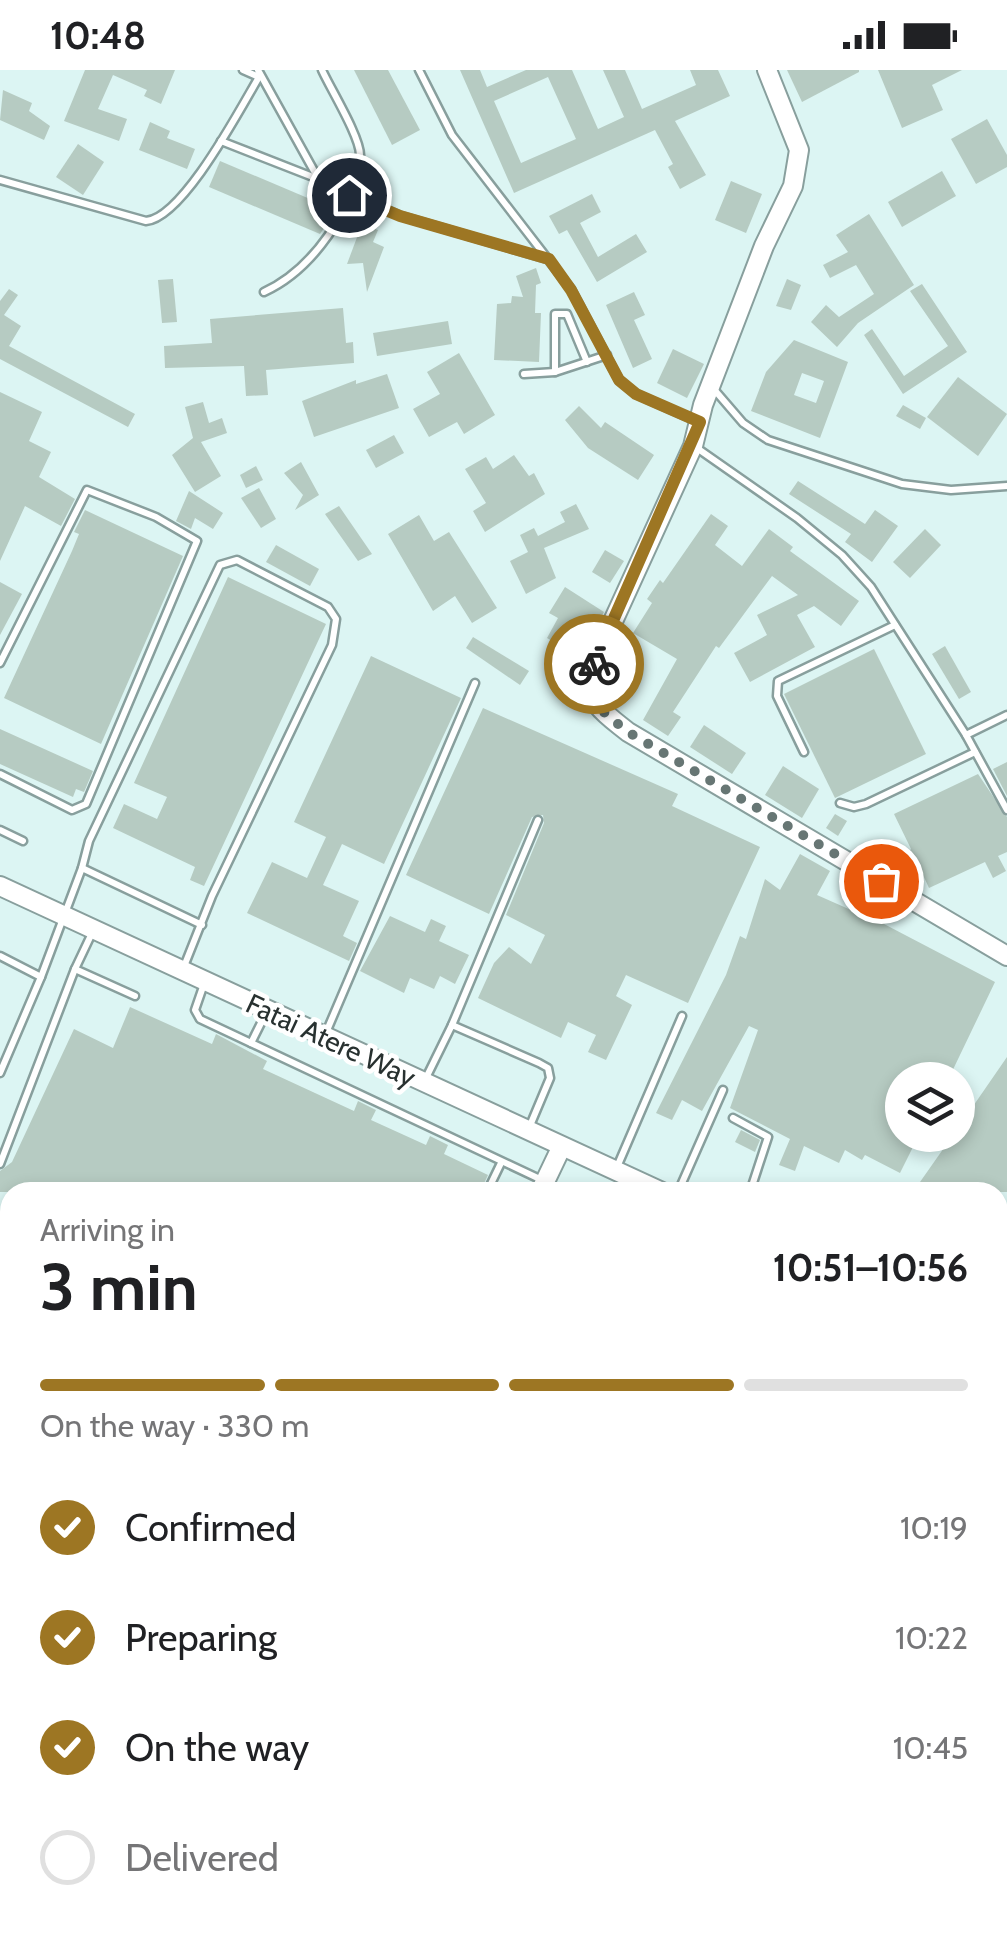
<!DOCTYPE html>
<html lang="en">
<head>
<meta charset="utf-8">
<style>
  body { margin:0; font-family:Cabin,sans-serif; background:#f2f2f2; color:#202124; height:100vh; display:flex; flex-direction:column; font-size:38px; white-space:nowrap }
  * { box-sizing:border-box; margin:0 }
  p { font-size:32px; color:#757577 }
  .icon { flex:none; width:55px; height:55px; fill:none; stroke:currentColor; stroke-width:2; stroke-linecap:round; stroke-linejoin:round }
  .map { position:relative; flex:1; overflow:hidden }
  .panel { position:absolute; left:0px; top:1112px; width:1008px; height:752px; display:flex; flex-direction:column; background:#fff; border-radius:30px 30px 0 0; box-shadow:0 5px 15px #0003 }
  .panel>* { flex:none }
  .buttons { position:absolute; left:885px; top:992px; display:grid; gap:20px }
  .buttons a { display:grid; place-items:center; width:90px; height:90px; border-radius:50%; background:#fff; box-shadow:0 5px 15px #0003; font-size:50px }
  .pin { position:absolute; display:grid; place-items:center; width:85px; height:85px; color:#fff; margin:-42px; border:5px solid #fff; border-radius:50%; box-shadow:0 2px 10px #0007 }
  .courier { position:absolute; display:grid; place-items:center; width:100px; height:100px; margin:-50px; border:8px solid #9d7623; border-radius:50%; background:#fff; color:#222; box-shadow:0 2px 12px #0007 }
  .summary em { font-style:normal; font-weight:700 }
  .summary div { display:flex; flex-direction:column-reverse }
  .summary { display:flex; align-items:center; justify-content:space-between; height:170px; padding:0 40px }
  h1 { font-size:65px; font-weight:700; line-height:75px }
  .bar { display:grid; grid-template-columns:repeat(4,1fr); gap:15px 10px; align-content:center; height:120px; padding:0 40px }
  .bar i { height:12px; border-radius:8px; background:#e0e0e0 }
  .bar .selected { background:#9d7623 }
  .bar p { grid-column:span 4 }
  ol { padding:0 40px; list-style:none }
  li { display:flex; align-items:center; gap:30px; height:110px }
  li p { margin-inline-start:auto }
  li .icon { padding:10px; border-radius:50%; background:#9d7623; color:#fff; stroke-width:4 }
  li:last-child { color:#757577 }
  li i { width:55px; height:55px; border:5px solid #e0e0e0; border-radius:50% }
  .status { display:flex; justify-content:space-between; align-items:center; height:70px; padding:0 50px; background:#fff; direction:ltr }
  .status svg { height:28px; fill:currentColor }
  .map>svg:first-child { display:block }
  .building { fill:#b6cbc2; fill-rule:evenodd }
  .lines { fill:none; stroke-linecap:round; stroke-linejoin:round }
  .lane-casing { stroke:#889f9d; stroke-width:11 }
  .secondary-casing { stroke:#889f9d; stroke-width:22 }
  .lane { stroke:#fff; stroke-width:6 }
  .secondary { stroke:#fff; stroke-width:18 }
  .done { stroke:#677674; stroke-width:10; stroke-dasharray:0 18 }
  .route { stroke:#9d7623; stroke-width:12 }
  .labels { text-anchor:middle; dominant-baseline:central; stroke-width:9; stroke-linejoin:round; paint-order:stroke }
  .street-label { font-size:28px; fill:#283130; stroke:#fff }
</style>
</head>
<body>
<div class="status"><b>10:48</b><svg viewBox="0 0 49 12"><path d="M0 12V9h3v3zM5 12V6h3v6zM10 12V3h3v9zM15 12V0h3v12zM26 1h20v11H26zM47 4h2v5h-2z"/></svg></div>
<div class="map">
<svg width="1007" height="1864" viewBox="0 0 1007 1864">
  <rect width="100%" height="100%" fill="#dcf5f3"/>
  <!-- building -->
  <g class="building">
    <polygon points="85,0 175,0 161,34 144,26 147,20 113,5 98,39 127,49 119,71 64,51"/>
    <polygon points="354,0 388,0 420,60 392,75"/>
    <path d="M460,0H480L487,17L526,0H572L598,59L624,47L603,0H625L642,39L696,15L690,0H718L730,26L675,51L706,105L680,119L668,97L673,94L655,60L514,123ZM548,7L576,69L521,93L494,31Z"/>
    <polygon points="787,0 859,0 859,2 802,32"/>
    <polygon points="878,0 962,0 932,15 943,40 902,58"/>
    <polygon points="3,20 32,33 29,41 50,56 44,70 0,50"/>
    <polygon points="987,49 1007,85 1007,97 976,114 951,69"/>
    <polygon points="150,52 170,61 167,68 195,79 187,99 139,80"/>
    <polygon points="78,74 104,92 83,125 56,107"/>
    <polygon points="220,91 336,140 320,164 209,117"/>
    <polygon points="942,101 956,126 902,157 888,132"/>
    <polygon points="731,111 762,124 746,163 715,150"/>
    <polygon points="592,124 601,142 580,153 598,187 636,164 647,182 597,212 567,160 559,164 549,146"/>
    <polygon points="869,144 914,215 858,253 837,277 811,252 826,235 839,247 874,224 856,195 830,208 823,195 848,182 836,165"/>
    <polygon points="362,154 378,160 373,172 384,177 367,222 363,193 347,194"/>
    <polygon points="536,198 541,213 536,215 535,243 541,243 539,292 494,290 497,234 511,233 512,226 523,227 516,206"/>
    <polygon points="173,209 177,252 162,253 158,210"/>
    <polygon points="787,209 801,215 791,240 776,236"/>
    <polygon points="922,214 967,282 903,324 864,265 872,259 904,306 948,276 910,221"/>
    <polygon points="9,219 18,225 4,245 21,256 9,276 135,344 128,357 0,289 0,231"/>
    <polygon points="634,222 645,245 634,250 652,289 633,298 606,235"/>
    <polygon points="343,238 346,273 353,272 354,293 266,300 268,325 246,326 244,296 165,298 164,276 212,273 210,249"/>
    <polygon points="448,251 452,274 377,286 373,263"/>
    <path d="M794,270L848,292L820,368L751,341L766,302ZM802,303L824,311L816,333L794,325Z"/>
    <polygon points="673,279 704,294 687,328 657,313"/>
    <polygon points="459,283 495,345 464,364 457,352 429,367 413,339 440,324 427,302"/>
    <polygon points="387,304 399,338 314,367 302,331 356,310 356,314"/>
    <polygon points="958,307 1007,344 978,386 927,347"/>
    <polygon points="0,322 42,342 29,371 51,382 39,407 75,429 61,456 25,436 0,491"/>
    <polygon points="203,332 209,353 222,348 227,363 201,372 221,406 195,422 172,385 193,368 185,337"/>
    <polygon points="903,335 926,348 920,359 896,346"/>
    <polygon points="579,336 601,358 605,352 654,385 638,410 588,378 565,350"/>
    <polygon points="394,365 404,383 376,398 366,380"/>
    <polygon points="514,385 529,406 534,403 545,424 485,462 473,441 486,433 465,399 486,387 493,399"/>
    <polygon points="301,392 319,425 295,440 303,425 284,403"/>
    <polygon points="256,396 263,410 246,418 240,405"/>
    <polygon points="798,411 865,454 875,440 898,456 872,492 845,472 851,464 789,424"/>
    <polygon points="259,418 276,449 261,458 241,428"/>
    <polygon points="189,421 223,443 213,459 195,448 191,459 176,451"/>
    <polygon points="576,434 589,459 544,478 556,508 526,524 510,491 528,482 520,465 534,458 538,466 565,452 560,442"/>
    <polygon points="339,436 372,484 358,491 325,444"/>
    <polygon points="85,440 183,486 101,674 4,628 72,481 79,464 74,462"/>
    <polygon points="711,444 728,456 715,475 742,496 769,459 793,477 790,481 859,531 841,556 814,536 797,545 815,577 750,612 734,583 767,565 757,545 798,525 772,506 719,578 716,576 673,642 681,647 668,666 643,650 677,589 633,563 652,533 647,529 660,510 663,513"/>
    <polygon points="419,445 434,471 449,462 497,538 472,553 455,526 433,541 388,464"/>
    <polygon points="925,459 941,475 910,508 893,492"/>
    <polygon points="276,475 319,499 310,516 266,492"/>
    <polygon points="605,480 624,491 610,513 592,502"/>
    <polygon points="228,507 326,554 204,816 190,810 195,797 113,758 124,734 157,749 167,727 134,713"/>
    <polygon points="0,512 22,524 0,565"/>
    <polygon points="565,517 604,542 579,587 547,568 558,548 549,543"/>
    <polygon points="473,567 529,601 520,615 466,578"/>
    <polygon points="945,576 971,622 959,629 932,584"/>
    <polygon points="874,579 926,684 835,728 784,624"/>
    <polygon points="371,586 461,628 384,794 342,774 323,815 359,831 343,866 357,873 349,891 247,843 272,792 307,808 326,767 294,752"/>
    <polygon points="483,638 678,724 672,736 760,777 688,933 626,905 616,926 632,935 606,990 588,982 596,965 568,952 561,968 478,928 494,893 509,877 531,894 545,865 506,845 544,753 543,745 532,747 489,844 406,805"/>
    <polygon points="704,655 746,683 732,704 690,677"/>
    <polygon points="0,659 93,701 84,722 76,719 73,727 0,694"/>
    <polygon points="1007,692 1007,726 993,699"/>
    <polygon points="783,696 819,719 802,748 765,725"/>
    <polygon points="978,704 1007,747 1007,782 998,786 1006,801 993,808 985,792 929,818 916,790 907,804 898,798 911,779 894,744"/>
    <polygon points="835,744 847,751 838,766 826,758"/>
    <polygon points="800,784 830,801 817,825 869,848 880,829 893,837 884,854 995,912 948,1010 902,1010 902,1065 919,1065 900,1103 865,1085 862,1090 845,1080 839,1093 804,1076 795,1101 779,1095 790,1069 730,1038 758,960 749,956 702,1041 682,1030 672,1050 656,1043 726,905 740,866 746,869 765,809 780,820"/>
    <polygon points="390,846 425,862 431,849 446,856 439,871 469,885 455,914 440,906 434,919 410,908 404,923 360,901"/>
    <polygon points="130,937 212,974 216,964 267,991 263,999 354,1041 358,1031 376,1040 371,1050 426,1075 430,1066 448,1075 444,1084 488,1105 480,1122 0,1122 0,1101 12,1092 74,959 113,978"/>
    <polygon points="1007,987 1007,1122 913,1122 953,1065 958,1065 958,1058"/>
    <polygon points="741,1060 760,1070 755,1082 735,1072"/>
    <polygon points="1007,1846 1007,1864 986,1864 998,1855"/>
  </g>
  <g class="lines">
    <!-- lane casing -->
    <g class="lane-casing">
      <g id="lane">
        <polyline points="258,0 319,110 401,146 547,189"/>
        <polyline points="419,0 452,65 571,219 619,310 636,324 699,352"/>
        <polyline points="221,71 318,109"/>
        <path d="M0,110L146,151C183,148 240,39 259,7L243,0"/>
        <path d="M264,222C312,200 355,139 360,86C361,68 330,18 322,0"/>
        <polyline points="555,302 555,244 567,244 587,292"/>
        <polyline points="524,304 555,302 607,285"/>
        <polyline points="712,317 743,353 768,370 902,414 951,420 1007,416"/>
        <polyline points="694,376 797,448 842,485 871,517 966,665 1007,740"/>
        <polyline points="0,593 87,420 156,447 197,471 86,734 72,740 0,704"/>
        <polyline points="966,665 1007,645"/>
        <polyline points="804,682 777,626 778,611 895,555"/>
        <polyline points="840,733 854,737 866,734 975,682"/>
        <polyline points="0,760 23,771"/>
        <polyline points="82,798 89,771 220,495 237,490 328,537 336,549 332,575 212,826 183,899"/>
        <polyline points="93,861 75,899 135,926"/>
        <polyline points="0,886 41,907 82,798 202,855"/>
        <polyline points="205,911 195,940 200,949 544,1111"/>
        <polyline points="452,955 538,750"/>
        <polyline points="325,965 475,613"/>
        <polyline points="251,973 267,941"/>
        <polyline points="0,1003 41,907"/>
        <polyline points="424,1012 452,955 539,993 548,998 550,1008 529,1058"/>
        <polyline points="733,1048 768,1067 750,1122"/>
        <polyline points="0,1094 75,899"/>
        <polyline points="617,1097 682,946"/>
        <polyline points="487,1122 501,1093"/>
        <polyline points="678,1122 723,1020"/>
        <polyline points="998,1328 1000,1329"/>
        <polyline points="998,1499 1007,1485"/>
        <polyline points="455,1855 457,1864"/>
        <polyline points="787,1855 797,1864"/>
        <polyline points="519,1864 525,1855"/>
        <polyline points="690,1864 706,1855"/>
        <polyline points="762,1864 775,1855"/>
      </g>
    </g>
    <!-- secondary casing -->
    <g class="secondary-casing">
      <g id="secondary">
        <path d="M767,0L799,80L793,116L764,176L703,335L693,376L588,606C589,635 607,645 628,662L1007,886"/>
        <polyline points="0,816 662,1122"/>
        <polyline points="540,1122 561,1078"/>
        <polyline points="998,1270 1007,1274"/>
        <polyline points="0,1749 10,1752"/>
      </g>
    </g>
    <!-- lane -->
    <use href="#lane" class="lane"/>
    <!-- secondary -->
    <use href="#secondary" class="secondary"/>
  </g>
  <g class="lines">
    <!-- done -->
    <path class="done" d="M594,594C578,628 604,642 628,662L881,811"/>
    <!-- route -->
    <polyline class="route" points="349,125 400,146 549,189 571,220 619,310 636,324 700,352 594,594"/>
  </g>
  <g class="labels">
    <!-- street labels -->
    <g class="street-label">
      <text transform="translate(331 970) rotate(25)">Fatai Atere Way</text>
    </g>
  </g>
</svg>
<div class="buttons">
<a><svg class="icon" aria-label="layers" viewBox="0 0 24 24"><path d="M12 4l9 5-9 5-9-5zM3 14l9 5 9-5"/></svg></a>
</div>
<div class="pin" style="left:881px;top:811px;background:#ea580c"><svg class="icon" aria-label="bag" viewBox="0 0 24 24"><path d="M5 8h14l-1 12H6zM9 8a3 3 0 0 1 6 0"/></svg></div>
<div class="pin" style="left:349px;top:125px;background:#1f2937"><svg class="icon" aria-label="home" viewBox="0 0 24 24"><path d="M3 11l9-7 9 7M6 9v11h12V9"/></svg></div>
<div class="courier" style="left:594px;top:594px"><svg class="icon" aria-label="bike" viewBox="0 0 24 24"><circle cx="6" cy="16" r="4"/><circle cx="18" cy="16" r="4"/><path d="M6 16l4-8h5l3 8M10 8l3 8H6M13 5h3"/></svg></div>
<section class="panel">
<div class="summary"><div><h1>3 min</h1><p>Arriving in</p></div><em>10:51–10:56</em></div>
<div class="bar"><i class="selected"></i><i class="selected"></i><i class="selected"></i><i></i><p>On the way · 330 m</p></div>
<ol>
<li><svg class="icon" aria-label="check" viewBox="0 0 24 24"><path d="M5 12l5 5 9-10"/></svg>Confirmed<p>10:19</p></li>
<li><svg class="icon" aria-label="check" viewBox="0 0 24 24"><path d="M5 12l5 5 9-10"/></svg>Preparing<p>10:22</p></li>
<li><svg class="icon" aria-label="check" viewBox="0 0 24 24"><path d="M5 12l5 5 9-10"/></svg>On the way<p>10:45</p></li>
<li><i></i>Delivered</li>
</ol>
</section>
</div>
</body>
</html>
